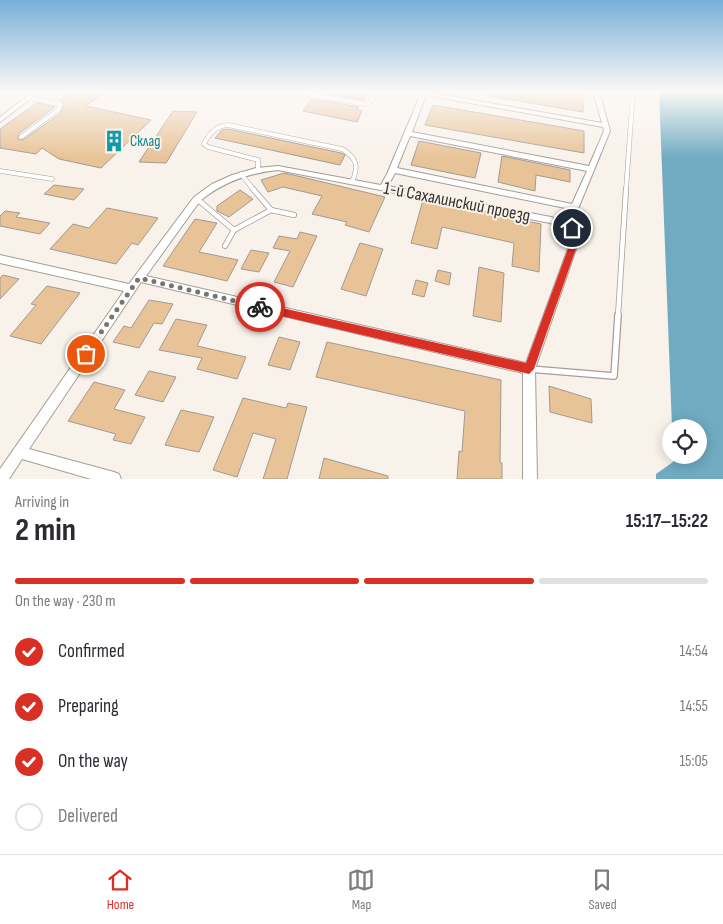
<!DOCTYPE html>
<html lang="en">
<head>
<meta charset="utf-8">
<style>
  body { margin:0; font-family:"Sofia Sans Condensed",sans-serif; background:#f7f7f7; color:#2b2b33; height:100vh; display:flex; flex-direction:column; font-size:19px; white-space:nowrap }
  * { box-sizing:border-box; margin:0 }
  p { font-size:16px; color:#7c7c81 }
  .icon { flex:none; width:28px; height:28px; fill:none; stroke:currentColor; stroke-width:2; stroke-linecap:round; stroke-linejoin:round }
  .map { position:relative; height:479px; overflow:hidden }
  .drawer { display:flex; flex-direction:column; background:#fff; flex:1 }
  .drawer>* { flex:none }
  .fabs { position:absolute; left:662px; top:419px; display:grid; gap:10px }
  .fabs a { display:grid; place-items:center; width:45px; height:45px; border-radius:50%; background:#fff; box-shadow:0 2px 12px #0003; font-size:25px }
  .pin { position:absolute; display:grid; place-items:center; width:42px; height:42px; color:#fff; margin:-21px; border:2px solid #fff; border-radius:50%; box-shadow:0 1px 5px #0007 }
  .courier { position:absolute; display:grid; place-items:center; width:50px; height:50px; margin:-25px; border:4px solid #d93025; border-radius:50%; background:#fff; color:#222; box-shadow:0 1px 6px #0007 }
  .headline em { font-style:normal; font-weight:700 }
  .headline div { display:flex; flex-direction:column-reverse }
  .headline { display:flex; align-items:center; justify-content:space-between; height:85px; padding:0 15px }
  h1 { font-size:32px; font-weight:700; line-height:38px }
  .bar { display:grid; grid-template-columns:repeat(4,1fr); gap:8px 5px; align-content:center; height:60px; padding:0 15px }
  .bar i { height:6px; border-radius:4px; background:#e1e1e2 }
  .bar .selected { background:#d93025 }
  .bar p { grid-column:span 4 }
  ol { padding:0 15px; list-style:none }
  li { display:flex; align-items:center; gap:15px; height:55px }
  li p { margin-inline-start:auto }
  li .icon { padding:5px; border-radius:50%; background:#d93025; color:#fff; stroke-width:4 }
  li:last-child { color:#7c7c81 }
  li i { width:28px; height:28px; border:2px solid #e1e1e2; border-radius:50% }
  .tabs { display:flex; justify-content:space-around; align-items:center; height:70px; border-top:1px solid #e1e1e2; background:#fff; font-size:14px; color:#7c7c81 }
  .tabs a { display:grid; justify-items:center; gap:2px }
  .tabs .selected { color:#d93025 }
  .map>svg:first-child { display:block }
  .water { fill:#70abc2 }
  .building { fill:#e8c398; stroke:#a19a93 }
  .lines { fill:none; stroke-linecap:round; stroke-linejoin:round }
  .service-far2-casing { stroke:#a49e96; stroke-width:5 }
  .service-far1-casing { stroke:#a49e96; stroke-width:6 }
  .service-casing { stroke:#a49e96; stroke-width:8 }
  .minor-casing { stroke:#a49e96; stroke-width:2 }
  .service-far2 { stroke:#fff; stroke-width:4 }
  .service-far1 { stroke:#fff; stroke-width:4.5 }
  .service { stroke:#fff; stroke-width:5.5 }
  .minor { fill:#fff; fill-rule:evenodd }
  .route { fill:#d93025 }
  .done { stroke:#787470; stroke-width:5; stroke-dasharray:0 9 }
  .labels { text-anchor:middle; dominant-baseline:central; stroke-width:4; stroke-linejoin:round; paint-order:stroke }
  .far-culture-label { font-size:15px; fill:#0d838f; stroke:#f9f2eb; text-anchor:start }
  .street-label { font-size:18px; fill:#33302d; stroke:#f9f2eb }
</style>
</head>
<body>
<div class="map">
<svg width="723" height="479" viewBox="0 0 723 479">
  <rect width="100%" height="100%" fill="#f9f2eb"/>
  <!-- water -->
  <polygon class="water" points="659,91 723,91 723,479 656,479 656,474 673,462 673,455 699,455 699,428 672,427"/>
  <!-- building -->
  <g class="building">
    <polygon points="73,91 106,91 86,106 151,120 101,168 59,159 42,148 36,154 0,148 0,129 37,103 55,107 18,134 18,139 23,140 61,113 64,104 60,100"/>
    <polygon points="318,91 368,91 363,100"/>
    <polygon points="490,91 571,91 583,94 583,112 490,96"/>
    <polygon points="312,99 359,107 357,110 362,111 357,122 303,111"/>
    <polygon points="433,105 584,131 584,153 425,125"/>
    <polygon points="173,111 197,112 166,163 139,162"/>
    <polygon points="228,129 341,153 345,155 340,165 215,138 222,130"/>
    <polygon points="419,141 481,153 475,178 411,165"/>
    <polygon points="502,156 570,170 570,182 536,175 535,191 498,182"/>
    <polygon points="284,173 302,177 385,197 369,232 345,225 347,222 312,214 322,196 283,187 268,192 261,180"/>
    <polygon points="54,185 84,189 74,200 44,194"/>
    <polygon points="240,190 253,199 229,217 217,211 217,206"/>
    <polygon points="423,200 541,224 539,272 512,266 514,243 442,227 437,249 411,243"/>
    <polygon points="107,208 158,218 138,245 132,243 116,264 50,249 73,224 89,228"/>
    <polygon points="5,211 20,213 16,217 50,223 40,234 0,226 0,216"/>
    <polygon points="195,219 217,223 199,252 238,260 227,281 163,266"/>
    <polygon points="300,232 317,236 293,287 274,282 290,251 273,248 279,236 297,239"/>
    <polygon points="360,243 383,249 366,296 341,289"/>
    <polygon points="251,250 269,253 259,272 241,269"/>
    <polygon points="479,267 504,273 501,322 473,316"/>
    <polygon points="438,270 451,273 449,285 435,281"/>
    <polygon points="3,275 19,279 0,299 0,278"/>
    <polygon points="416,280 428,283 424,297 412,294"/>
    <polygon points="47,286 80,293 41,344 10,336 36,305 31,304"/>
    <polygon points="149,300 173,304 162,324 154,323 139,348 113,342 124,326 131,328"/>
    <polygon points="176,319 207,325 197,346 246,357 237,379 197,369 202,358 159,350"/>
    <polygon points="279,337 300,342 290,370 268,365"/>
    <polygon points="327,342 501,380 500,462 502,463 502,479 457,479 459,451 462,452 465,411 316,377"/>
    <polygon points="149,371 176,377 163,402 135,395"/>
    <polygon points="94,382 125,390 114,409 145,417 131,444 113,440 116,434 68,421"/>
    <polygon points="549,386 591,399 592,423 550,412"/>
    <polygon points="243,398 286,408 288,403 307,407 287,479 263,479 276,439 253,433 237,477 213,470"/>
    <polygon points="181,410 214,417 199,452 165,445"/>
    <polygon points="324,458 388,476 388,479 319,479"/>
  </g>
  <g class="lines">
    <!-- service-far2 casing -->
    <g class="service-far2-casing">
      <g id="service-far2">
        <polyline points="305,91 307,94 365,104 371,101 376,91"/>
        <polyline points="21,137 58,110 60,104 29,98"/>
        <path d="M258,169V160L208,147L204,144C209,133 216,126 228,125L342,149C357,158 359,166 352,182"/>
        <polyline points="0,171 52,179"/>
        <polyline points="241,174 254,190"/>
        <polyline points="626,190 633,91"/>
      </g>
    </g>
    <!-- service-far1 casing -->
    <g class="service-far1-casing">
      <g id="service-far1">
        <polyline points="197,199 234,230 271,210 253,189"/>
        <polyline points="271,210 294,215"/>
        <polyline points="225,246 234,230"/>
        <polyline points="618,316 626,189"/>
      </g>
    </g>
    <!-- service casing -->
    <g class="service-casing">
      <polyline id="service" points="530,369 614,376 618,315"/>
    </g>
    <!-- minor casing -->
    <g class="minor-casing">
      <g id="minor">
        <polygon points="34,91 41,91 0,122 0,117"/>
        <path d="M422,91L602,123L593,91H599L610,131L578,209L575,210L395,173L388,186L551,217L575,226C579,233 579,238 577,246L535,369L537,479H523V373L141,282L29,449L114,472L119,474L121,479H91L22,459L9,479H0V469L124,291L0,263V255L129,284L194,197L212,184L232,175L256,168L278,166L381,185L387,174ZM426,95L603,127L604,131L589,166L412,132ZM410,136L587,171L572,204L397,168ZM278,170L550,223L568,230L571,236L569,246L526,363L146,276L200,201C223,182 248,173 278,170Z"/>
      </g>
    </g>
    <!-- service-far2 -->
    <use href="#service-far2" class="service-far2"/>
    <!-- service-far1 -->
    <use href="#service-far1" class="service-far1"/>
    <!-- service -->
    <use href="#service" class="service"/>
    <!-- minor -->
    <use href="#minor" class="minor"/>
  </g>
  <!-- sky -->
  <linearGradient id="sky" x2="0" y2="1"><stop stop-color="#78b0d9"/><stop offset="0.58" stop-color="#fcf9f6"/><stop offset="1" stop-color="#fcf9f6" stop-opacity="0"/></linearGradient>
  <rect width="723" height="158" fill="url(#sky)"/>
  <!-- route -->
  <polygon class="route" points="572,225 574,226 579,236 577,246 534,369 529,374 260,311 255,307 260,303 526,363 569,246 571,236 568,228"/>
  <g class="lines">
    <!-- done -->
    <polyline class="done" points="86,354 139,278 260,307"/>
  </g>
  <!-- icons -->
  <defs>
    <g id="building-bare" transform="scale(1.725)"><path d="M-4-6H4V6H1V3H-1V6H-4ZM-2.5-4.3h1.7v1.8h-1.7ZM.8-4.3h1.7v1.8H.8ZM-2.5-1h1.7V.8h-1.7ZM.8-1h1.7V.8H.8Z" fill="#0f9aa8" stroke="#f9f2eb" stroke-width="2.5" paint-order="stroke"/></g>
  </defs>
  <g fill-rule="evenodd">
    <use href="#building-bare" x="114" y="141"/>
  </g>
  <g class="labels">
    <!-- far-culture labels -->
    <g class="far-culture-label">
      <text x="130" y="141">Склад</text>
    </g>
    <!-- street labels -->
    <g class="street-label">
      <text transform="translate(457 202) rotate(11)">1-й Сахалинский проезд</text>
    </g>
  </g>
</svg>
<div class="fabs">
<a><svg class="icon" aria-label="locate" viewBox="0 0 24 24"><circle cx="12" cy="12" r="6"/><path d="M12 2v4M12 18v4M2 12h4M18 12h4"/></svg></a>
</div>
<div class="pin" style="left:86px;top:354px;background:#ea580c"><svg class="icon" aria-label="bag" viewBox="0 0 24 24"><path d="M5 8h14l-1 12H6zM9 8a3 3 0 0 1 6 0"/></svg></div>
<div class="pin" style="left:572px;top:228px;background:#1f2937"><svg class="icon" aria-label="home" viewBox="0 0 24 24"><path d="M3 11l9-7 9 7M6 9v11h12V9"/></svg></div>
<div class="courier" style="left:260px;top:307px"><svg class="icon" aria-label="bike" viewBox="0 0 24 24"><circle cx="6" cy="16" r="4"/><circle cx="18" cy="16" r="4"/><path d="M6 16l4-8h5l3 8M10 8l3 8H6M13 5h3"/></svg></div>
</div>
<section class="drawer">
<div class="headline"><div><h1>2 min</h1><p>Arriving in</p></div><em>15:17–15:22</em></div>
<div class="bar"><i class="selected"></i><i class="selected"></i><i class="selected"></i><i></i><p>On the way · 230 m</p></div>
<ol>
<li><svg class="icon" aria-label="check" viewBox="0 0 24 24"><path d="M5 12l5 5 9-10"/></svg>Confirmed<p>14:54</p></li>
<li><svg class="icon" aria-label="check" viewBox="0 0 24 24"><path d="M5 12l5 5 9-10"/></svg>Preparing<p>14:55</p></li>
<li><svg class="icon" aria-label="check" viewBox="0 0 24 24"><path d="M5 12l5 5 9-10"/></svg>On the way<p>15:05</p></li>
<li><i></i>Delivered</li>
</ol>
</section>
<nav class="tabs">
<a class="selected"><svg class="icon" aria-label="home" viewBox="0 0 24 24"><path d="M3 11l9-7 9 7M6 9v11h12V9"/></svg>Home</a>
<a><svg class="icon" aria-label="map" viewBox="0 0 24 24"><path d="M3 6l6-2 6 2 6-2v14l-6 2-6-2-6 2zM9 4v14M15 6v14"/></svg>Map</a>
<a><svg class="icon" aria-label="saved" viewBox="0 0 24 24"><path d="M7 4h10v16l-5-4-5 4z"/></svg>Saved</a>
</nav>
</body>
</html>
